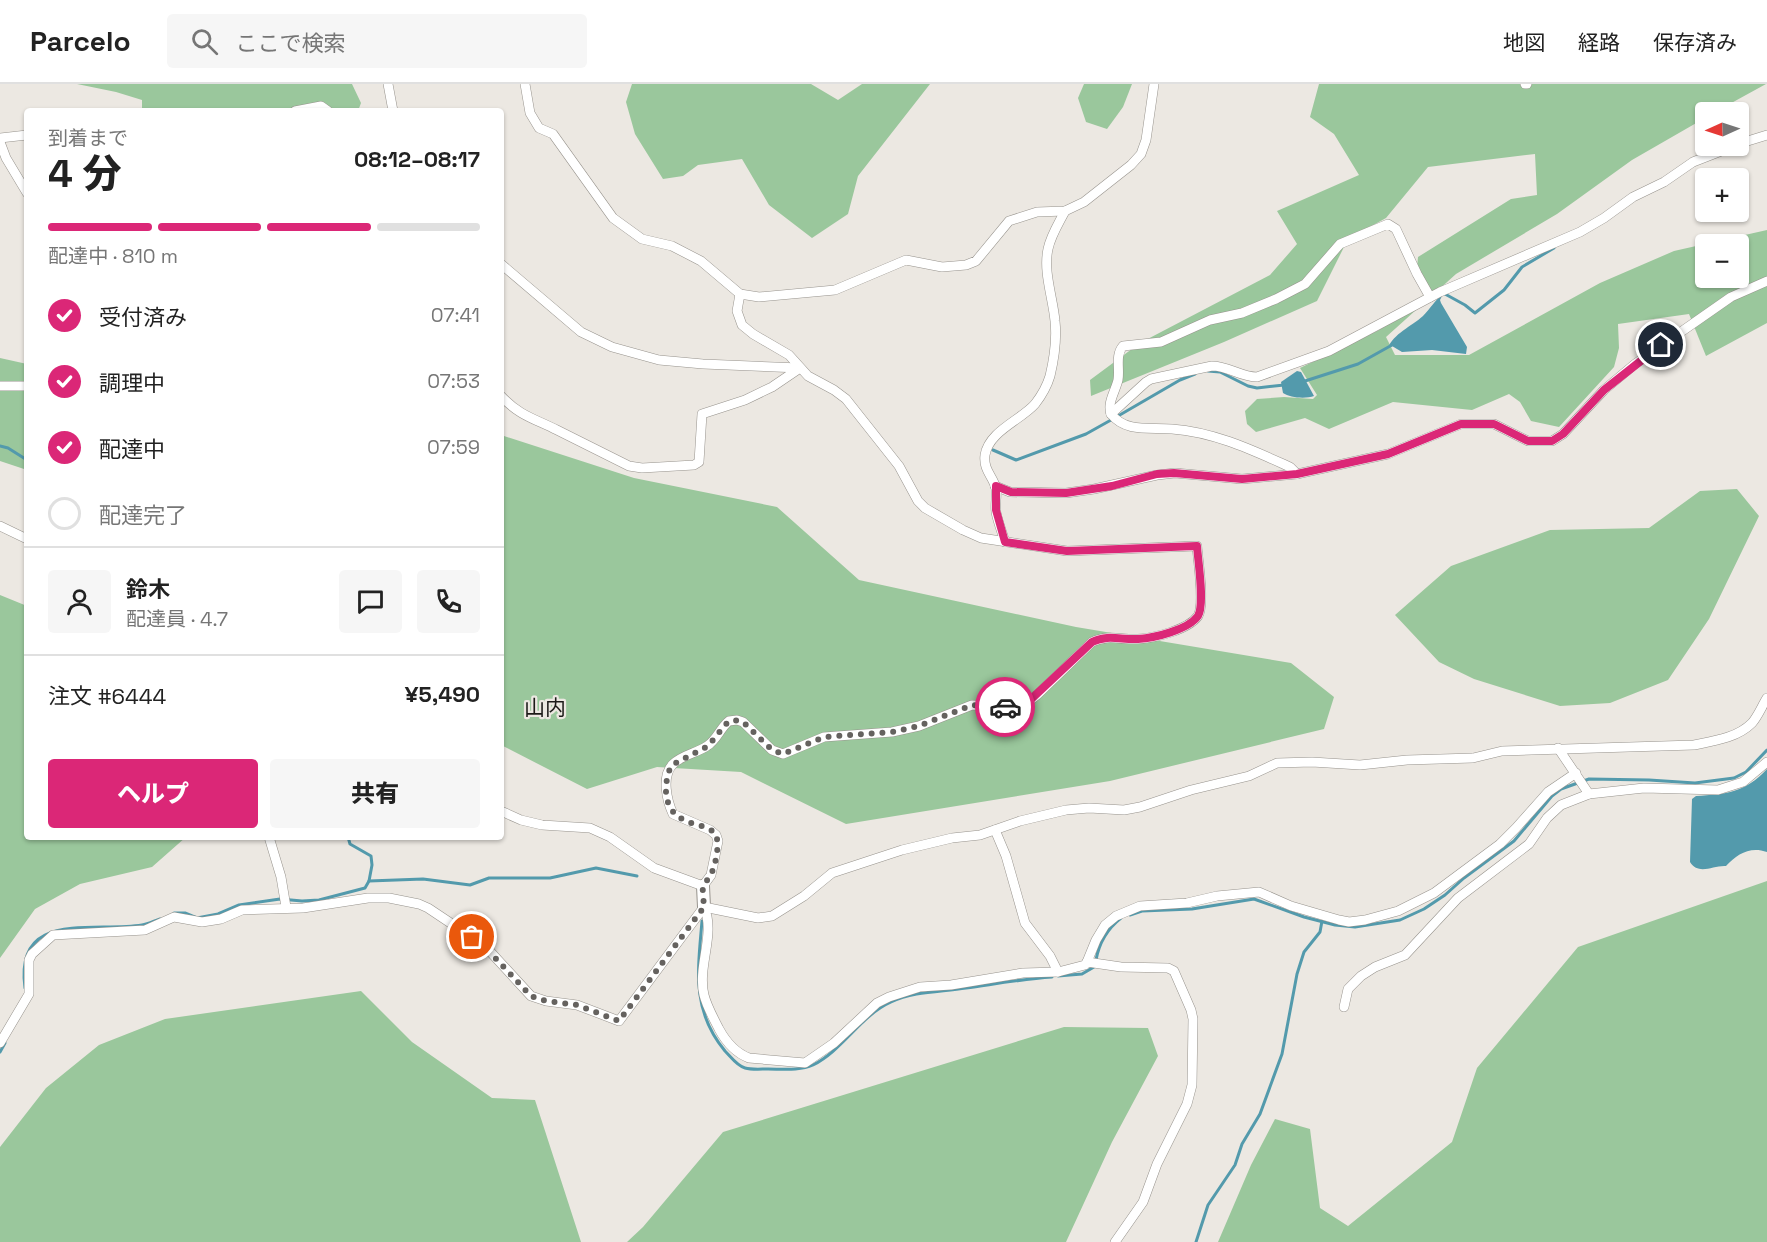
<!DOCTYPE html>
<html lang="ja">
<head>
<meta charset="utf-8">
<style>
  body { margin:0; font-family:"Space Grotesk","Noto Sans JP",sans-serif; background:#f6f6f6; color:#222; height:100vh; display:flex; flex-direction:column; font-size:22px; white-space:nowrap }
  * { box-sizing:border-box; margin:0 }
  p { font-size:20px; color:#767676 }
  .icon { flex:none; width:33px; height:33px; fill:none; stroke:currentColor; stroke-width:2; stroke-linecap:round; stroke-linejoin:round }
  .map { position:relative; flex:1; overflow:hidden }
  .panel { position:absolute; left:24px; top:24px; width:480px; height:732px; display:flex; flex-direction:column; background:#fff; border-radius:6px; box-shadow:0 2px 4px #0004 }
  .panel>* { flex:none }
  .needle { width:39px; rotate:267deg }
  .controls { position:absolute; left:1695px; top:18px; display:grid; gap:12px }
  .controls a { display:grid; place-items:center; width:54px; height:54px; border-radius:6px; background:#fff; box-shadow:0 2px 4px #0004; font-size:30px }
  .pin { position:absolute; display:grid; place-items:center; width:51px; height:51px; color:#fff; margin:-26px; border:3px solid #fff; border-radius:50%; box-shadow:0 2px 6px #0007 }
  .courier { position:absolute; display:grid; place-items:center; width:60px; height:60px; margin:-30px; border:4px solid #db2777; border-radius:50%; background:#fff; color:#222; box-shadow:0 2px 8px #0007 }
  .headline em { font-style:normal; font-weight:800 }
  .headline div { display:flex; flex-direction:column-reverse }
  .headline { display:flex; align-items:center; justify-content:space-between; height:102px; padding:0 24px }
  h1 { font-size:39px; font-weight:800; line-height:45px }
  .bar { display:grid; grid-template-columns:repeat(4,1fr); gap:9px 6px; align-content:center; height:72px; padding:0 24px }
  .bar i { height:8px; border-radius:4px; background:#e0e0e0 }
  .bar .selected { background:#db2777 }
  .bar p { grid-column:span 4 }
  .line { display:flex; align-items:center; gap:15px; padding:0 24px; border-top:2px solid #e0e0e0 }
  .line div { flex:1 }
  .round { display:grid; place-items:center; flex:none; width:63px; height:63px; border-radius:6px; background:#f6f6f6 }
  ol { padding:0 24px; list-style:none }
  li { display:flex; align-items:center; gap:18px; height:66px }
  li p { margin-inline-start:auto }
  li .icon { padding:6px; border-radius:50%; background:#db2777; color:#fff; stroke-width:4 }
  li:last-child { color:#767676 }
  li i { width:33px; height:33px; border:3px solid #e0e0e0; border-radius:50% }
  .primary-button { display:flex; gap:12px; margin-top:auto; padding:12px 24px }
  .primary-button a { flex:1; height:69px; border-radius:6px; background:#db2777; color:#fff; font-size:24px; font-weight:800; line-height:69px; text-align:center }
  .primary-button a+a { background:#f6f6f6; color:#222 }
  header { display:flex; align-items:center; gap:36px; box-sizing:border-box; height:84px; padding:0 30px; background:#fff; border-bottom:2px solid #e0e0e0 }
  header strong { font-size:28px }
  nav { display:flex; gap:33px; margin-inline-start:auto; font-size:21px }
  .search { width:420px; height:54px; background:#f6f6f6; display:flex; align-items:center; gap:15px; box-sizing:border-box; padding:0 21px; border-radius:6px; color:#767676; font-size:22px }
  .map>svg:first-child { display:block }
  .green { fill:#9ac79c; fill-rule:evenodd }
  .water { fill:#539aac }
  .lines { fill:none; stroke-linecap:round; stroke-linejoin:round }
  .stream { stroke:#539aac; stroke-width:3 }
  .minor-casing { stroke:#97938d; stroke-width:10 }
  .tertiary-casing { stroke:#97938d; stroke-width:14 }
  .minor { stroke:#fff; stroke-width:9 }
  .tertiary { stroke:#fff; stroke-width:12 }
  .done { stroke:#65625f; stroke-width:6; stroke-dasharray:0 10.8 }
  .route { stroke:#db2777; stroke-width:8 }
  .labels { text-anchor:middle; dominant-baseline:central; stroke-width:4.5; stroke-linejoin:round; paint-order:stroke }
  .neighbourhood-label { font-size:21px; fill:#1c1a18; stroke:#ece8e2 }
</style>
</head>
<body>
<header>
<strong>Parcelo</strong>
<div class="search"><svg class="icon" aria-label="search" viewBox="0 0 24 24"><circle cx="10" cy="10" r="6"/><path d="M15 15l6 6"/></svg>ここで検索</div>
<nav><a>地図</a><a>経路</a><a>保存済み</a></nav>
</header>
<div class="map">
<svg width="1767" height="1158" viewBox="0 0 1767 1158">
  <rect width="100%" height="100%" fill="#ece8e2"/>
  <!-- green -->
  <g class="green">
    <polygon points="77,0 352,0 361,19 358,27 142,27 142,16 116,8"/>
    <polygon points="632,0 811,0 838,16 862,0 930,0 858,92 848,130 812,154 769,121 742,75 698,81 683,92 663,95 635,50 626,18"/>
    <polygon points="1084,0 1132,0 1123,23 1107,45 1086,38 1078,14"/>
    <path d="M1319,0H1766L1715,28H1706L1705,34L1632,76L1557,130L1456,190L1386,253L1395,271H1469L1600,199L1674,167L1767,146V239L1706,272L1689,230L1618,240L1619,264L1614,283L1559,343L1531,337L1520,318L1509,310L1472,326L1393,318L1329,345L1305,334L1256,348L1247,340L1245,327L1257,315L1284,313L1313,315L1317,311L1300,284L1379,246L1429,207L1417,184L1418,173L1511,115L1537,111L1535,70L1428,83L1386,134L1348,155L1317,217L1224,258L1091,312L1090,296L1140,259L1270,191L1297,160L1277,127L1359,91L1334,50L1310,33ZM1706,160H1738V194H1706Z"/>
    <polygon points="0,274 27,280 27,386 0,377"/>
    <polygon points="501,351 634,394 777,423 859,496 1076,543 1291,579 1334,613 1324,645 1110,697 846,740 741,688 657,683 587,705 501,661"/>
    <polygon points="1737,405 1759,432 1709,535 1668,596 1610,619 1560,622 1474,595 1439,578 1395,531 1451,482 1550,446 1649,444 1700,407"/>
    <polygon points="0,511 27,522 27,753 186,753 152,783 80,800 35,825 0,874"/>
    <polygon points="1767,797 1767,1158 1218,1158 1251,1081 1275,1035 1310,1045 1320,1124 1348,1142 1452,1058 1477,984 1578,863"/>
    <polygon points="361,907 412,958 492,1014 535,1016 581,1158 0,1158 0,1063 46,1004 99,961 165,935"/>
    <polygon points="1064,943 1148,944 1158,972 1112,1058 1066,1158 627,1158 643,1143 723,1048"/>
  </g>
  <!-- water -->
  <g class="water">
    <path d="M1443,210L1440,216L1441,219L1467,263L1466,270L1432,266L1402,268L1392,262L1388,264C1393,250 1412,242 1423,232C1430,225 1435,216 1443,210Z"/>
    <path d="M1297,287L1301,288L1314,312C1306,315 1290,314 1283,309L1281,298Z"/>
    <path d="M1767,685V768C1750,762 1737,770 1726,782C1713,781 1699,792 1690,778L1692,715L1696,712C1726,710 1745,709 1767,685Z"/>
  </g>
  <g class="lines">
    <!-- stream -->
    <g class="stream">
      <polyline points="1445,210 1465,221 1475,229 1504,206 1522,183 1554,164"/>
      <polyline points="1208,287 1220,288 1248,302 1257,304 1284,301"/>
      <polyline points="1305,297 1358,280 1392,261"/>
      <polyline points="1118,332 1180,296 1195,290"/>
      <polyline points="0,362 8,364 27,376"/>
      <polyline points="993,366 1016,376 1086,350 1111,336"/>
      <polyline points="348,753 350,760 371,772 372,781 369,797"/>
      <polyline points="174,829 185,829 197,834 218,830 239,821 280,815 302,817 319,816 365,804 369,797 423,795 470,801 489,794 550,794 596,784 637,792"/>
      <polyline points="1130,831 1142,827 1192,825 1254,815 1304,833 1335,841 1355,843 1400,836 1424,825 1445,811 1464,794 1514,757 1552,712 1561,705 1589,695 1649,696 1695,699 1734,694 1746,688 1767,666"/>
      <path d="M702,837C698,886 691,926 725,967C731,973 737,982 745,984C752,986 761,985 768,985C782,985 800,987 813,981C843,966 860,932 891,918C914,907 941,908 966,904C995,900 1023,895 1052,893"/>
      <path d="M1096,876C1099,859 1107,845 1121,834"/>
      <polyline points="1058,892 1082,890 1094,883"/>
      <path d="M25,904C14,825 93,849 142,841C148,840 154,837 160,835"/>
      <polyline points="0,968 5,959"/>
      <polyline points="1196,1158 1208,1121 1235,1081 1242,1060 1260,1030 1282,970 1297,890 1304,868 1320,848 1322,837"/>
    </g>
    <!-- minor casing -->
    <g class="minor-casing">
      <g id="minor">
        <polyline points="388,0 393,27"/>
        <polyline points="525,0 530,29 539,44 553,50 613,134 642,155 672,162 701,177 740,210 759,213 835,206 906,176 942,183 966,181 976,177 1009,137 1037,128 1065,127 1084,118 1131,81 1141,70 1146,56 1154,0"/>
        <polyline points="1525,0 1527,0"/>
        <polyline points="295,27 321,22 328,27"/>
        <polyline points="0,54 27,51"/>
        <polyline points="0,58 6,74 27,109"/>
        <polyline points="1738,60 1767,51"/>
        <polyline points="501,180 581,248 612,263 659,276 703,280 800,284"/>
        <polyline points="0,302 27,302"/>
        <path d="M501,312C520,332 533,334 557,346C581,358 605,370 629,382L642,384L694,381L699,378L702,330L745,316L772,303L800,284"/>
        <path d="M1111,330C1107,319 1115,308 1118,296C1120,285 1115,271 1123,262L1161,258L1210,236L1242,229L1276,215L1305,200L1340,160L1388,140L1396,145L1417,190L1430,213"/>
        <path d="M1297,390L1290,383C1252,366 1214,348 1172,345C1150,343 1126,349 1111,330L1146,298L1151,295L1212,282C1228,282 1241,293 1257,293L1329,267L1440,208L1580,148L1604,134L1633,113L1664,98L1693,78L1734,62"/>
        <polyline points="995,402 1010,408 1066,409 1094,405 1157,391 1175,389 1242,395 1297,390 1388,370 1461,340 1494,340 1528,357 1552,357 1563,350 1604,306 1635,280 1731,213 1767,197"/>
        <polyline points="0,442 27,455"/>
        <path d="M1005,458C1002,448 998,438 996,428C995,420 997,412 996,405C994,393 983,387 985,371C989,347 1021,336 1035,320C1042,311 1047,302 1050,292C1054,275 1057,255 1055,237C1053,214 1043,188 1048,165C1051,151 1059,139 1065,127"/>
        <polyline points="1558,664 1589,710"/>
        <path d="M501,727L521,736L542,741L590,744L610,753L654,784L703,802L711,791L718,757L716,751L710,746L673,730C667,717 661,692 673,680C682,671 697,669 707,662C717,656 720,644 729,637L737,636L743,638L772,666L783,670L824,653L892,648L919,642L972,621L1009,623L1028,618L1037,611L1092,558C1108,550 1121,556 1138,555C1154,554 1188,546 1198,532C1205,520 1198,477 1197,462L1067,467L981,454L963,446L925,424L918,417L899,382L846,315L834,306L808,292L789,271L753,250L742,241L737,227L740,210"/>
        <polyline points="995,746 1006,772 1025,839 1050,872 1058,888"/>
        <polyline points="269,753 281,793 286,823"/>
        <path d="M704,823L758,834L772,832L804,812L832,789L902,766L952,754L980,751L1020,737L1066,726L1089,724L1124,726L1140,723L1191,706L1249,692L1277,679L1312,678L1360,681L1407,676L1473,674L1502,667L1694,661C1714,657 1737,654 1752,639C1758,632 1762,622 1767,614"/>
        <path d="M704,823C716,850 697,882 704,911C707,923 714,935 719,945C726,958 736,969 749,974L805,979L834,959L877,919L889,913L920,903L951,901L1023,889L1058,888L1085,881L1087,878L1121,883L1168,884L1174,887L1191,926L1193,935L1192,1001L1187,1020L1157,1080L1143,1118L1115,1158"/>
        <polyline points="1087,878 1096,856 1105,841 1116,832 1140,822 1187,819 1217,812 1259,808 1291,822 1339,836 1349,838 1365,836 1398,827 1434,809 1500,760 1516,744 1548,708 1576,689"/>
        <polyline points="1344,923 1348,905 1361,892 1375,883 1405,871 1458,814 1529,760 1547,734 1561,721 1589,710 1644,704 1718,706 1743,698 1767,678"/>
        <polyline points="0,959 29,910 29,876 32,870 53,851 145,846 174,833 202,838 221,835 242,826 303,824 368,814 389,814 419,820 428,824 485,862 531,912 546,917 577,921 619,937 704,823"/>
      </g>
    </g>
    <!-- tertiary casing -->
    <g class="tertiary-casing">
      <polyline id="tertiary" points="703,802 704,823"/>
    </g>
    <!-- minor -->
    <use href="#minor" class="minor"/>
    <!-- tertiary -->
    <use href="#tertiary" class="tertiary"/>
  </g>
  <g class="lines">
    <!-- done -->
    <path class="done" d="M472,853L484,862L531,912L546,917L577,921L619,937L704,823C704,817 702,810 703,804C704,799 708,796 710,792C715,784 719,764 717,755C714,734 669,749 666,708C666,699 667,689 672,681L708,662L726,640L733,636L743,638L772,666L783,670L824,653L892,648L919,642L972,621L1005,623"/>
    <!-- route -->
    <path class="route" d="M1005,623L1019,621L1028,618L1092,558C1108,550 1121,556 1138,555C1154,554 1188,546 1198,532C1205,520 1198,477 1197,462L1067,467L1005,458L996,426V402L1011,408L1066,409L1112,402L1157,390L1174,389L1242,395L1297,390L1388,370L1461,340H1494L1528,357H1552L1563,350L1604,306L1661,261"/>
  </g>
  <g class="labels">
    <!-- neighbourhood labels -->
    <g class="neighbourhood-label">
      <text x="545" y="623">山内</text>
    </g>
  </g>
</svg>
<div class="controls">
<a><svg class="needle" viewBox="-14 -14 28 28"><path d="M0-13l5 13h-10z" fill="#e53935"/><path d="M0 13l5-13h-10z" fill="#767676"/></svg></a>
<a>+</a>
<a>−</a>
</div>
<div class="pin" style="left:472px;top:853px;background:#ea580c"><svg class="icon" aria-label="bag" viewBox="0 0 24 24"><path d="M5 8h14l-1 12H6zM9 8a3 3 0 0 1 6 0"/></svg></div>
<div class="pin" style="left:1661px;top:261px;background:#1f2937"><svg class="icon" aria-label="home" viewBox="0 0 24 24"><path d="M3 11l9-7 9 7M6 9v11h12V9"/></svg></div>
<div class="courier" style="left:1005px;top:623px"><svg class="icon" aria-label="car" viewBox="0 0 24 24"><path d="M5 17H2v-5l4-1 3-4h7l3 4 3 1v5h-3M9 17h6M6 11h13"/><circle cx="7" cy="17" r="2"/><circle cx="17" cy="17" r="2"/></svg></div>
<section class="panel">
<div class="headline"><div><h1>4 分</h1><p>到着まで</p></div><em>08:12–08:17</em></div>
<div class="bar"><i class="selected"></i><i class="selected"></i><i class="selected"></i><i></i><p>配達中 · 810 m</p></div>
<ol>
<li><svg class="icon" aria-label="check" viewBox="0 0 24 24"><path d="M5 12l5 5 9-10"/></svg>受付済み<p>07:41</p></li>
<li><svg class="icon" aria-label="check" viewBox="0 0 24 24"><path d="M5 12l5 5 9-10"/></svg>調理中<p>07:53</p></li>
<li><svg class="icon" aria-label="check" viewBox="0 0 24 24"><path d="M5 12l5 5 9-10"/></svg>配達中<p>07:59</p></li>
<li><i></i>配達完了</li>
</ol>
<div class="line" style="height:108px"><a class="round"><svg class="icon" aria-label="person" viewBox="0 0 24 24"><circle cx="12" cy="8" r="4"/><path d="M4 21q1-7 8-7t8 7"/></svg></a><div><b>鈴木</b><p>配達員 · 4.7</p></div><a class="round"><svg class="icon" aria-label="chat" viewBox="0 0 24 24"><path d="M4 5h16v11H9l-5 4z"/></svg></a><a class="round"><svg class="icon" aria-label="phone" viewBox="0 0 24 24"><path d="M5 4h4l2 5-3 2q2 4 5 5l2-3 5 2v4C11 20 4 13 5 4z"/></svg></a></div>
<div class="line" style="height:78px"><div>注文 #6444</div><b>¥5,490</b></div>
<div class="primary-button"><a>ヘルプ</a><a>共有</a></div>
</section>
</div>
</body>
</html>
